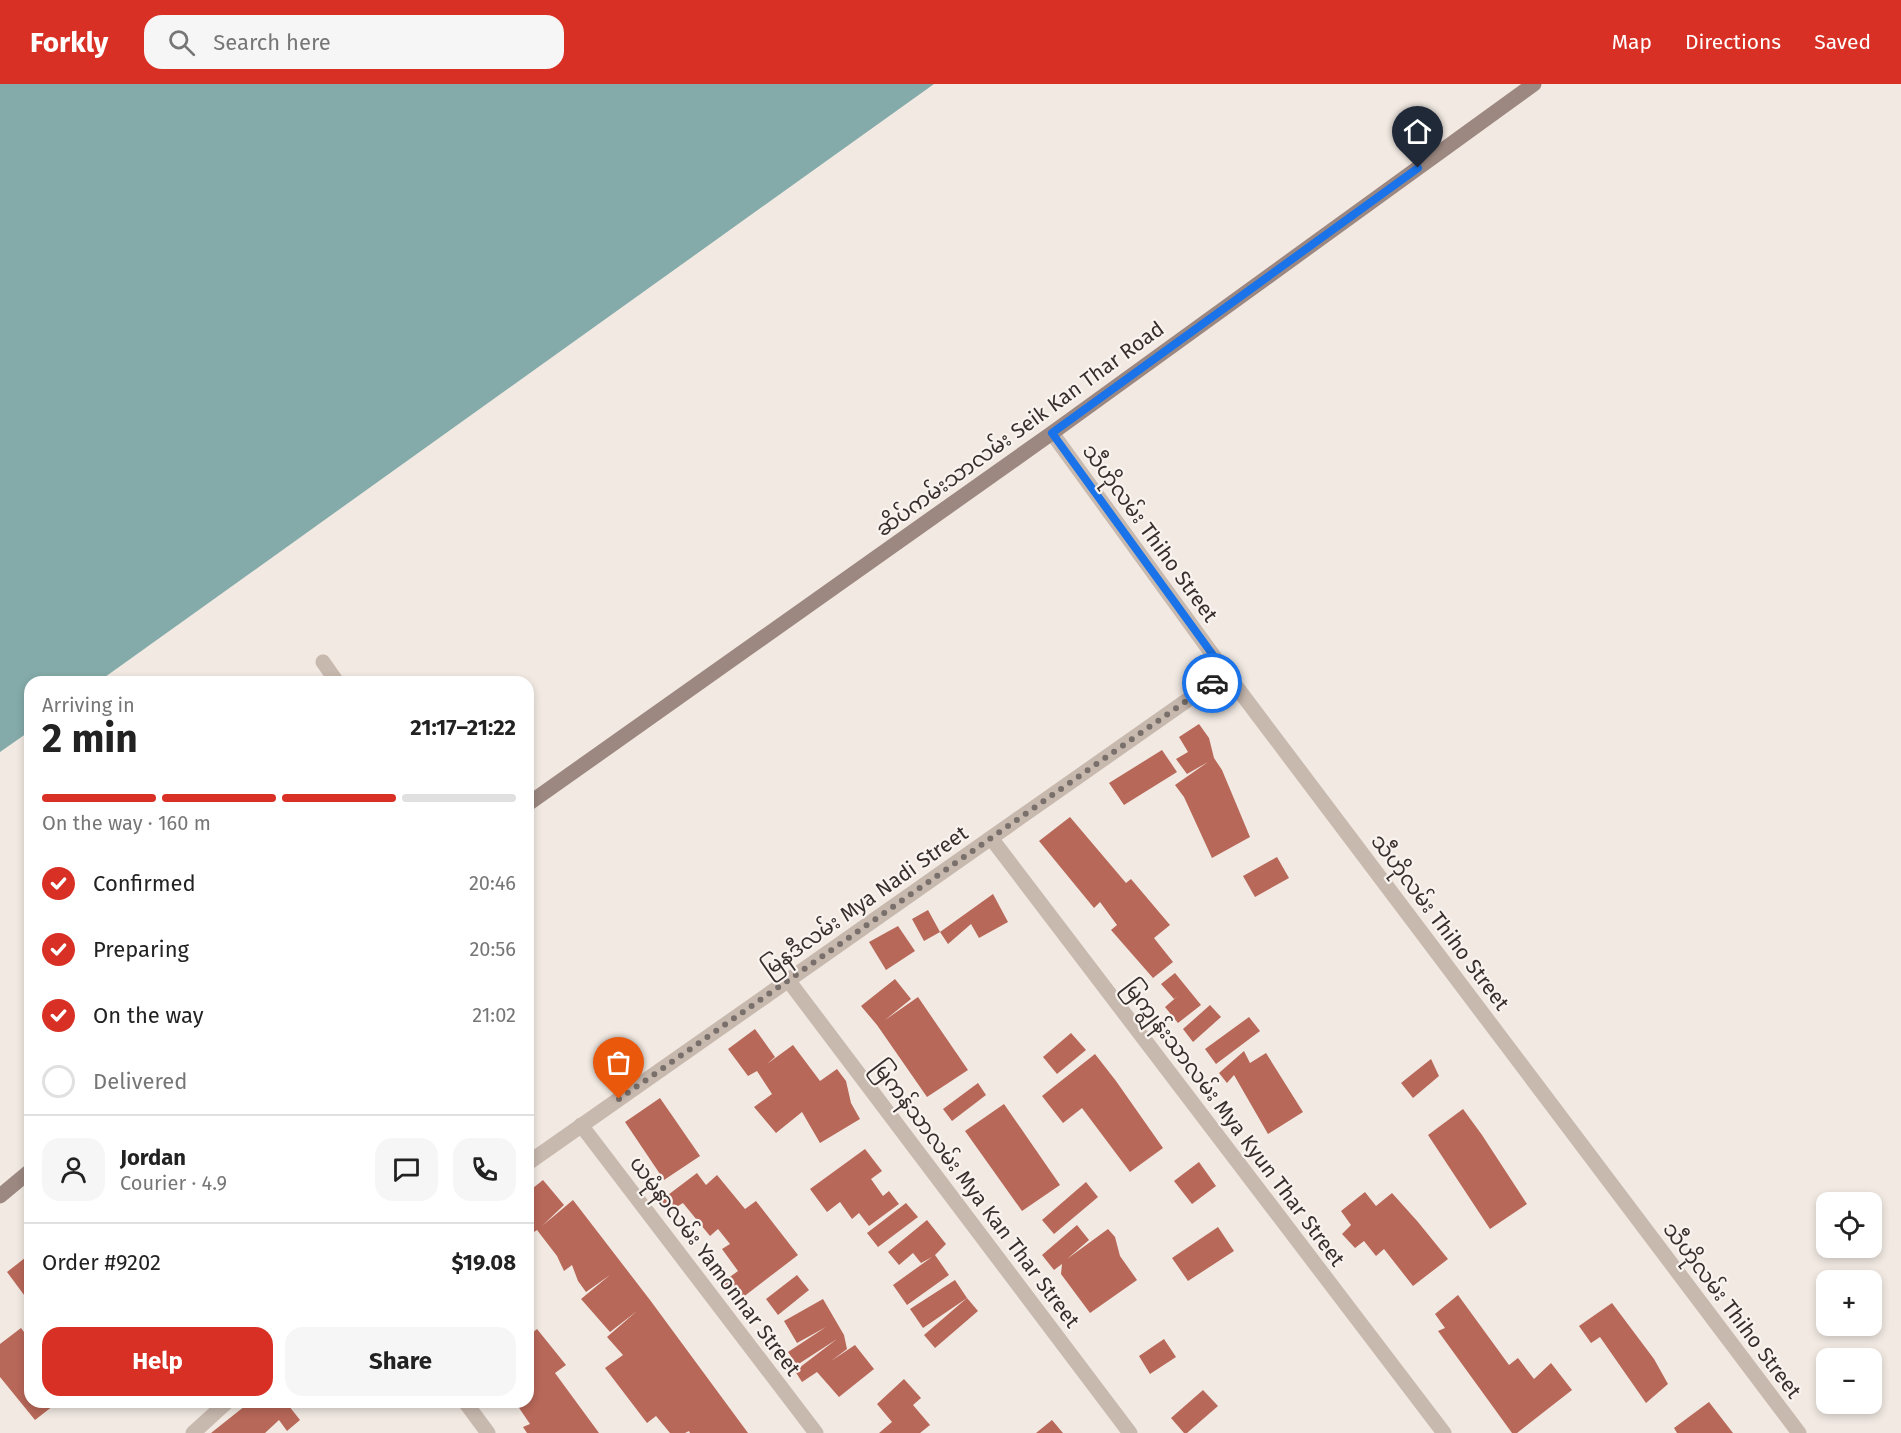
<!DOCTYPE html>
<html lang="en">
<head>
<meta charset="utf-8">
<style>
  body { margin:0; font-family:"Fira Sans","Noto Sans Myanmar",sans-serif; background:#f6f6f6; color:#222; height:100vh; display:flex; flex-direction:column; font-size:22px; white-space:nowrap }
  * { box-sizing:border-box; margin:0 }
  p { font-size:20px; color:#767676 }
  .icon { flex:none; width:33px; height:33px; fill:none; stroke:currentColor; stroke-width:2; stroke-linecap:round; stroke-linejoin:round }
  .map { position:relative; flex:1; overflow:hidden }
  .sheet { position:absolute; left:24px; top:592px; width:510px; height:732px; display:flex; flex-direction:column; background:#fff; border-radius:18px; box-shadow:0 3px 9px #0003 }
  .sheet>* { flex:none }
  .fabs { position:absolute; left:1816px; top:1108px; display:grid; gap:12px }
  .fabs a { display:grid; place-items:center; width:66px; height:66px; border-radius:12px; background:#fff; box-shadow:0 3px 9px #0003; font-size:30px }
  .pin { position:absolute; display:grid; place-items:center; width:51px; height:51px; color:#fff; margin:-62px -26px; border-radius:50% 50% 50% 0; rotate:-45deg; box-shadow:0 0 6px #0007 }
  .pin .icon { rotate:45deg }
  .courier { position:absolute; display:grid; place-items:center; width:60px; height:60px; margin:-30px; border:4px solid #1a73e8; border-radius:50%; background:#fff; color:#222; box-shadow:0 2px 8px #0007 }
  .head em { font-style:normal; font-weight:700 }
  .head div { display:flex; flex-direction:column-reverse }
  .head { display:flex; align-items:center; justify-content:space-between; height:102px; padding:0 18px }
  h1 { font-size:39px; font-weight:700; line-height:45px }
  .bar { display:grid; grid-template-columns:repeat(4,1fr); gap:9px 6px; align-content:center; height:72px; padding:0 18px }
  .bar i { height:8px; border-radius:4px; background:#e0e0e0 }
  .bar .on { background:#d93025 }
  .bar p { grid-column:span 4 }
  .line { display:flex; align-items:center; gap:15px; padding:0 18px; border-top:2px solid #e0e0e0 }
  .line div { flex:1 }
  .round { display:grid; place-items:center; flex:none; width:63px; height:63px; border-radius:18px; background:#f6f6f6 }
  ol { padding:0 18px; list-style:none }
  li { display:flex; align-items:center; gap:18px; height:66px }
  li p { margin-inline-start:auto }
  li .icon { padding:6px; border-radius:50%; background:#d93025; color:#fff; stroke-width:4 }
  li:last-child { color:#767676 }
  li i { width:33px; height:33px; border:3px solid #e0e0e0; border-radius:50% }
  .primary-button { display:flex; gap:12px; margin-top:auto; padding:12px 18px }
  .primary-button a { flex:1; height:69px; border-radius:18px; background:#d93025; color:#fff; font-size:24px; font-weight:700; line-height:69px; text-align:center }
  .primary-button a+a { background:#f6f6f6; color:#222 }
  header { display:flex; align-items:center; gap:36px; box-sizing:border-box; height:84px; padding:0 30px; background:#d93025; color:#fff }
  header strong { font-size:28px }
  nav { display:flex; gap:33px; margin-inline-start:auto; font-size:21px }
  .search { width:420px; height:54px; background:#f6f6f6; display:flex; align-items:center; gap:15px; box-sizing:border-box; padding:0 21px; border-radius:18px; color:#767676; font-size:22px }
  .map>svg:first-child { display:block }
  .water { fill:#84aba9 }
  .building { fill:#b86859 }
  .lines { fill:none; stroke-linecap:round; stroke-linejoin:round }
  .lane { stroke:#c8b9af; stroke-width:15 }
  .street { stroke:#c8b9af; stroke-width:15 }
  .secondary { stroke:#9c8881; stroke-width:15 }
  .done { stroke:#79706c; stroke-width:6; stroke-dasharray:0 10.8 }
  .route { stroke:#1a73e8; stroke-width:8 }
  .labels { text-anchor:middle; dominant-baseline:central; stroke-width:4.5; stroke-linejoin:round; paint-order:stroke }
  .street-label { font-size:21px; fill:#382f2c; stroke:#f9f3ef }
</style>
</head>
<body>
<header>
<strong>Forkly</strong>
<div class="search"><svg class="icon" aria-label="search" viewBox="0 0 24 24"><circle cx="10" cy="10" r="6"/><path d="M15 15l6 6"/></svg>Search here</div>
<nav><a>Map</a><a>Directions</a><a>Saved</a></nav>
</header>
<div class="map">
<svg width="1901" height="1349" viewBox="0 0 1901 1349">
  <rect width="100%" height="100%" fill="#f1e9e2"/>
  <!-- water -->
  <polygon class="water" points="0,0 934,0 98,598 30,598 30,647 0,668"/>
  <!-- building -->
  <g class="building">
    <polygon points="1199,640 1209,654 1214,674 1222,686 1250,753 1212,774 1184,713 1175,701 1208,678 1187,690 1176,675 1188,668 1179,653"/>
    <polygon points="1162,666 1177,688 1124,721 1109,699"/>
    <polygon points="1070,733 1126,799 1131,795 1170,841 1154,854 1173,878 1153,894 1111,846 1117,841 1100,818 1094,824 1039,757"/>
    <polygon points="1277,773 1289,794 1255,813 1243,792"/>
    <polygon points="993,810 1008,838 979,854 971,840 948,860 940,848 924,857 912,835 928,826 940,848"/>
    <polygon points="898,842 915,867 886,886 869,858"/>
    <polygon points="1175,889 1201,921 1178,939 1165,923 1179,911 1174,915 1161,900"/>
    <polygon points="895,895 911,915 885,936 918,913 968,986 927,1013 877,941 861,922"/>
    <polygon points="1210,921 1221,933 1193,958 1183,945"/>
    <polygon points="1249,933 1260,947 1216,980 1205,965"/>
    <polygon points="755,945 775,973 767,980 793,961 820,997 837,985 846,997 851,1019 860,1035 820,1059 802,1028 776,1049 754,1023 772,1010 757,987 748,992 728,965"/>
    <polygon points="1071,949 1086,966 1057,990 1043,973"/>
    <polygon points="1244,967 1250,979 1266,969 1303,1028 1268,1050 1234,991 1227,999 1219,989"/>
    <polygon points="1095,970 1116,997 1163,1064 1130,1088 1082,1024 1063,1039 1042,1012"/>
    <polygon points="1431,975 1439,992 1413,1014 1401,999"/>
    <polygon points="978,999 986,1011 952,1037 943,1025"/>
    <polygon points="660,1014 700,1072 664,1096 625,1038"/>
    <polygon points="1004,1020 1060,1101 1022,1127 965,1047"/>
    <polygon points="1463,1025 1482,1051 1527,1120 1490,1145 1428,1051"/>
    <polygon points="865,1065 882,1087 871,1095 883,1112 889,1107 899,1120 869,1142 859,1129 852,1135 840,1118 827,1128 810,1105"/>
    <polygon points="1199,1078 1216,1102 1192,1120 1174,1097"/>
    <polygon points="697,1089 706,1101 717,1091 745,1125 756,1117 798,1171 738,1217 723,1198 738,1187 722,1165 730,1160 718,1145 710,1152 683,1119 668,1128 660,1117"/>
    <polygon points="543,1096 564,1121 542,1142 573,1116 650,1216 748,1349 690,1349 689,1347 685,1349 670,1349 656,1332 647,1339 605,1284 623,1271 607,1253 637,1227 610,1248 581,1215 610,1191 586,1208 578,1197 572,1181 564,1187 557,1172 537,1146 528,1152 528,1108"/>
    <polygon points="1086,1098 1098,1113 1054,1150 1042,1136"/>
    <polygon points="1365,1108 1376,1122 1392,1109 1418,1138 1448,1175 1413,1202 1384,1165 1376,1172 1364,1157 1355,1164 1342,1150 1351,1141 1341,1127"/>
    <polygon points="906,1119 918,1133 878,1163 867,1149"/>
    <polygon points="927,1136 946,1160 935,1171 949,1191 907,1221 893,1201 932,1173 921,1179 913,1169 899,1181 888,1168"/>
    <polygon points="1077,1141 1089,1156 1067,1175 1108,1145 1115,1153 1120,1172 1137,1196 1090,1229 1061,1190 1062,1180 1054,1186 1042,1171"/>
    <polygon points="1218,1143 1234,1167 1188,1197 1172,1174"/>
    <polygon points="30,1170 30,1219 7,1188"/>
    <polygon points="797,1191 809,1206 778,1231 766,1215"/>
    <polygon points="955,1196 967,1214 923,1244 910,1225"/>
    <polygon points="1458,1211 1509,1281 1518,1274 1534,1295 1551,1279 1572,1306 1517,1349 1512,1349 1438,1247 1445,1244 1435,1230"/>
    <polygon points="967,1214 978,1227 935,1264 924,1251"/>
    <polygon points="823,1215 844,1251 847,1265 831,1277 855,1261 874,1285 839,1313 817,1288 802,1298 795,1287 837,1255 797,1281 788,1268 826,1243 797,1259 784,1237"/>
    <polygon points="1612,1219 1654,1275 1668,1300 1646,1319 1600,1253 1591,1259 1579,1242"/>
    <polygon points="21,1244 30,1256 30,1318 58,1318 35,1336 0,1293 0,1260"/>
    <polygon points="537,1245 566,1281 555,1289 599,1349 527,1349 523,1343 530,1340 515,1318 528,1318 528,1252"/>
    <polygon points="1164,1255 1176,1273 1150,1290 1139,1272"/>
    <polygon points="904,1295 921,1314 913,1321 930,1341 920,1349 879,1349 892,1338 877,1320"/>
    <polygon points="1203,1306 1218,1322 1187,1349 1184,1349 1171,1334"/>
    <polygon points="250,1318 293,1318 289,1322 300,1336 287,1347 279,1336 265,1349 211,1349"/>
    <polygon points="1709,1318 1733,1349 1677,1349 1674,1344"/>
    <polygon points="1052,1336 1063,1349 1036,1349"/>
  </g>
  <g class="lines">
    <!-- lane -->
    <polyline class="lane" points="323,578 337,598"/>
    <!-- street -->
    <g class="street">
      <polyline points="1052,349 1226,589 1799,1349"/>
      <polyline points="991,754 1444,1349"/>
      <polyline points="788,896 1130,1349"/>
      <polyline points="581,1041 816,1349"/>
      <polyline points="528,1079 1226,589"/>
      <polyline points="465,1318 488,1349"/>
      <polyline points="193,1349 227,1318"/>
    </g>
    <!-- secondary -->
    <g class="secondary">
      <polyline points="528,720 1052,349 1534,0"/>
      <polyline points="0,1112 30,1087"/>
    </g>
  </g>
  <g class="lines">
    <!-- done -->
    <polyline class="done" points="619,1015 1212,599"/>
    <!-- route -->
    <polyline class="route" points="1212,599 1226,589 1052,349 1418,84"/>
  </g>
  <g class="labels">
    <!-- street labels -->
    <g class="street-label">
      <text transform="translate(1020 345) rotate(-36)">ဆိပ်ကမ်းသာလမ်း Seik Kan Thar Road</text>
      <text transform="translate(1150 449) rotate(54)">သီဟိုလမ်း Thiho Street</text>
      <text transform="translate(865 817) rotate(-35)">မြနဒီလမ်း Mya Nadi Street</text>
      <text transform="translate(1440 838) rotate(53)">သီဟိုလမ်း Thiho Street</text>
      <text transform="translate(1234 1039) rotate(53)">မြကျွန်းသာလမ်း Mya Kyun Thar Street</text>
      <text transform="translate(976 1110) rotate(53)">မြကန်သာလမ်း Mya Kan Thar Street</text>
      <text transform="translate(715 1182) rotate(53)">ယမုံနာလမ်း Yamonnar Street</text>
      <text transform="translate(1732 1226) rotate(53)">သီဟိုလမ်း Thiho Street</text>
    </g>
  </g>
</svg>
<div class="fabs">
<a><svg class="icon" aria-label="locate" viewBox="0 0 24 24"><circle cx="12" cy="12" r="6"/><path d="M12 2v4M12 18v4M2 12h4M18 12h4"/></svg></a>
<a>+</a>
<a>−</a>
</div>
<div class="pin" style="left:619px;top:1015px;background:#ea580c"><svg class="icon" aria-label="bag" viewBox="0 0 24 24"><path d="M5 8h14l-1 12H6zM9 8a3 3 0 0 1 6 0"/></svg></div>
<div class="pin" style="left:1418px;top:84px;background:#1f2937"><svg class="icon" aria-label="home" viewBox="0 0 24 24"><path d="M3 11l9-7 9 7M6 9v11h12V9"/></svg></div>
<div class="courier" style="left:1212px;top:599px"><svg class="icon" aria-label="car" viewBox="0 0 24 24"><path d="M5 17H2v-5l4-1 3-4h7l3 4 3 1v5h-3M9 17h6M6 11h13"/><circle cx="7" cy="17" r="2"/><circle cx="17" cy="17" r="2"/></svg></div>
<section class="sheet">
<div class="head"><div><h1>2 min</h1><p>Arriving in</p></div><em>21:17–21:22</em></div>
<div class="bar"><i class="on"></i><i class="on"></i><i class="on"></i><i></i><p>On the way · 160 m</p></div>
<ol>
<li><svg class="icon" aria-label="check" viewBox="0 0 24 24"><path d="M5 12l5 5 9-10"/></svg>Confirmed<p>20:46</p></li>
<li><svg class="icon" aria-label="check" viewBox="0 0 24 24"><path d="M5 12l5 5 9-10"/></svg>Preparing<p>20:56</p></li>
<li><svg class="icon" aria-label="check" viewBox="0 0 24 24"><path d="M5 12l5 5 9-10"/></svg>On the way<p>21:02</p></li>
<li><i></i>Delivered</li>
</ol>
<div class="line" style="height:108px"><a class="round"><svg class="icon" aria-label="person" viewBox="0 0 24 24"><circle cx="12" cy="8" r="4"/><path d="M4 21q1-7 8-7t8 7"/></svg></a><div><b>Jordan</b><p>Courier · 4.9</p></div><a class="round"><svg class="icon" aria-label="chat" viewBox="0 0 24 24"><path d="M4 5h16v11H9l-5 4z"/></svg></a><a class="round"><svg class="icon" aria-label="phone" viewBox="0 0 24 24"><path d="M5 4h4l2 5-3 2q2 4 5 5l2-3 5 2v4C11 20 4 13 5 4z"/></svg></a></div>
<div class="line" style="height:78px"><div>Order #9202</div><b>$19.08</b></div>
<div class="primary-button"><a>Help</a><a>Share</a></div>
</section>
</div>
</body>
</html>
